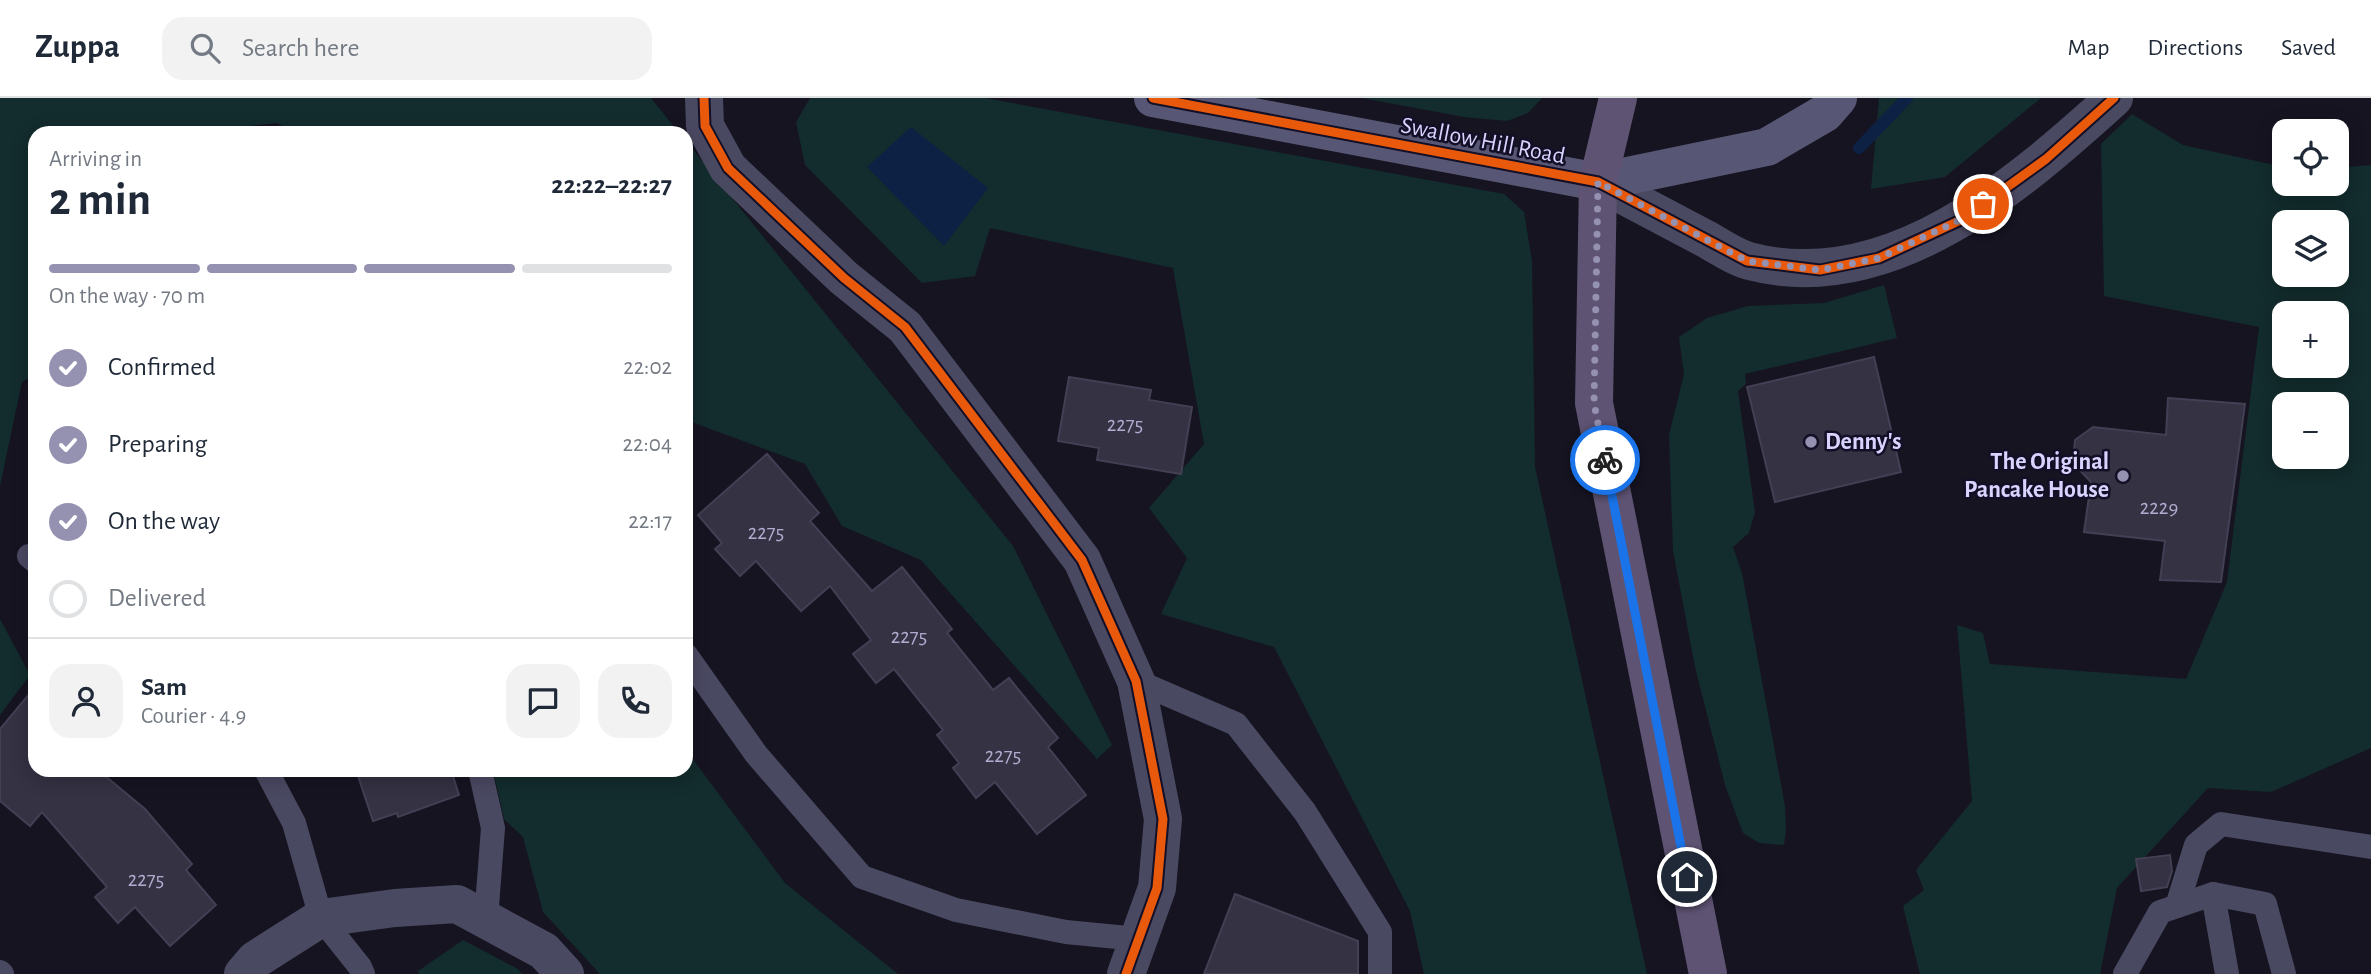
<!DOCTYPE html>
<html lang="en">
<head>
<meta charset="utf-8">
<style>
  body { margin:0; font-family:"Alegreya Sans",sans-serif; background:#f2f2f3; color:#1f2937; height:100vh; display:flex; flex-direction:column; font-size:26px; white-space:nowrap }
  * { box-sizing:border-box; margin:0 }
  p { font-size:23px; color:#747a83 }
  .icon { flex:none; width:38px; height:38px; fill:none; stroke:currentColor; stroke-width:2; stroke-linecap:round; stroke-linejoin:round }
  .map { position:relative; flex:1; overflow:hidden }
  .drawer { position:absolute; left:28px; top:28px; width:665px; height:651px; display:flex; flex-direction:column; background:#fff; border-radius:21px; box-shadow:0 4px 18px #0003 }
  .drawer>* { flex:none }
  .fabs { position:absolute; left:2272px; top:21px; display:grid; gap:14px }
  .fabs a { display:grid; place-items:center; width:77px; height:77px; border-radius:14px; background:#fff; box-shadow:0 4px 18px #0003; font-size:35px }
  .pin { position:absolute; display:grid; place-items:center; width:60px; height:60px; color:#fff; margin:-30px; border:4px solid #fff; border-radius:50%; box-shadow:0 2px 7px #0007 }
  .courier { position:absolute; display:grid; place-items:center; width:70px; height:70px; margin:-35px; border:5px solid #1a73e8; border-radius:50%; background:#fff; color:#222; box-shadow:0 2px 9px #0007 }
  .overview em { font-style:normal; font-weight:700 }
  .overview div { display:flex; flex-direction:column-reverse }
  .overview { display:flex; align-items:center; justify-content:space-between; height:119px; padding:0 21px }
  h1 { font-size:46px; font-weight:700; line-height:52px }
  .bar { display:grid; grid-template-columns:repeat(4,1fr); gap:10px 7px; align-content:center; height:84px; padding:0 21px }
  .bar i { height:9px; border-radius:5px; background:#e0e1e3 }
  .bar .active { background:#9591b1 }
  .bar p { grid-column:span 4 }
  .line { display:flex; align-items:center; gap:18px; padding:0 21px; border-top:2px solid #e0e1e3 }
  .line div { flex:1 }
  .round { display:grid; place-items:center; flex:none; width:74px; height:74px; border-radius:21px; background:#f2f2f3 }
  ol { padding:0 21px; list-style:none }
  li { display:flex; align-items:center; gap:21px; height:77px }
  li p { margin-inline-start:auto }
  li .icon { padding:7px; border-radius:50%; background:#9591b1; color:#fff; stroke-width:4 }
  li:last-child { color:#747a83 }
  li i { width:38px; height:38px; border:4px solid #e0e1e3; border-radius:50% }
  header { display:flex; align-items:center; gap:42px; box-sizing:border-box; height:98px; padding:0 35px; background:#fff; border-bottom:2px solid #e0e1e3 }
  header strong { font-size:33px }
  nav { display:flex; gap:38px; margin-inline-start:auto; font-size:24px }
  .search { width:490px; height:63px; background:#f2f2f3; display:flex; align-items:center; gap:18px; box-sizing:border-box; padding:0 24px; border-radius:21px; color:#747a83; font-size:26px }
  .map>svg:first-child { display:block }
  .green { fill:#132c2d; fill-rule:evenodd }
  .water { fill:#0d2144 }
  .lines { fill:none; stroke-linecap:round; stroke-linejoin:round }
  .stream { stroke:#0d2144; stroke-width:12 }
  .building { fill:#343243; stroke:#433f54; stroke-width:2 }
  .lane { stroke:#4a4962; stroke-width:24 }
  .street { stroke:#4a4962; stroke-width:38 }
  .secondary { stroke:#575674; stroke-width:38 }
  .primary { stroke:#5e5373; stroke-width:38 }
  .cycleway-casing { stroke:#130f26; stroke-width:13 }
  .cycleway { stroke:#e8590c; stroke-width:9 }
  .done { stroke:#9591b1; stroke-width:7; stroke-dasharray:0 12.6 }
  .route { stroke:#1a73e8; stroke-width:9 }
  .poi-dot { fill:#9591b1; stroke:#130f26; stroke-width:2.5 }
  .labels { text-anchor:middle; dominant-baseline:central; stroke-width:5; stroke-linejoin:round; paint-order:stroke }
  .number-label { font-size:21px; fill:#b0acd0 }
  .street-label { font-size:24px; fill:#d9d4ff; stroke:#130f26 }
  .poi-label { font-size:24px; font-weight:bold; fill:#d9d4ff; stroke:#130f26; text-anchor:start }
</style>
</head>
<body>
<header>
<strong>Zuppa</strong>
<div class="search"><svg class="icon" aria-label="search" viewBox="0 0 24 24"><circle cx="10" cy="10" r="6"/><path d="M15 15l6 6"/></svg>Search here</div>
<nav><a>Map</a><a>Directions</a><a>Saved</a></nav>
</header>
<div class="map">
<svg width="2371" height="876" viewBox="0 0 2371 876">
  <rect width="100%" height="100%" fill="#161421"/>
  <!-- green -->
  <g class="green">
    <polygon points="0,0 651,0 679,35 296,35 277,25 185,35 35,35 35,276 22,284 0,388"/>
    <polygon points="810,0 985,0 1504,96 1524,114 1532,163 1535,369 1647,876 1424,876 1410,813 1274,549 1161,516 1187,460 1149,410 1204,346 1173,170 990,130 975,178 922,185 805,67 796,24"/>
    <polygon points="1362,0 1542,0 1528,15 1507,23 1464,19"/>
    <polygon points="1879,0 2041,0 1945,79 1871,91"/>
    <path d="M2132,16L2183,47L2284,69V86H2336V70L2371,67V650L2271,694L2208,690L2117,790L2100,876H1920L1903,808L1924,792L1916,772L1972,703L1957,527L1983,535L1990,566L2186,581L2227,484L2259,229L2104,198L2101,46ZM2284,124H2336V177H2284ZM2284,215H2336V268H2284ZM2284,306H2336V359H2284Z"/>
    <polygon points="686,43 1013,448 1112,647 1097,661 921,462 842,428 805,366 686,322"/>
    <polygon points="1884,187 1897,240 1745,276 1746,286 1738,293 1755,414 1749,435 1733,449 1742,475 1785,708 1786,733 1784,747 1759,745 1743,735 1725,687 1695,569 1673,453 1669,337 1684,276 1679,239 1707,220 1748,208 1824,205"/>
    <polygon points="0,521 30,577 0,617"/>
    <polygon points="686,652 785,785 898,876 600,876 543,814 523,739 504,721 493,672 686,672"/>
    <polygon points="463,842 518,871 522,876 419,876 418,873"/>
  </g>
  <!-- water -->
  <polygon class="water" points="911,29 988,90 944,148 867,69"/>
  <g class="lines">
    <!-- stream -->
    <polyline class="stream" points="1859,50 1907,0"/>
  </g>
  <!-- building -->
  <g class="building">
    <polygon points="1874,259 1901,374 1775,404 1747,289"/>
    <polygon points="1069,279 1151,292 1149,302 1192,309 1181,376 1097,362 1099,350 1058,343"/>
    <polygon points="2168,300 2245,306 2221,484 2160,482 2165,443 2084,434 2091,384 2073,365 2075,342 2093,329 2166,337"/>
    <polygon points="767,356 819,415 810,423 872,493 902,469 952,531 947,535 993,592 1009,580 1058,640 1048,649 1086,697 1037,736 995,684 976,700 953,670 959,665 937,637 943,632 894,571 876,585 853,556 871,542 830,488 801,513 756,463 740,478 715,451 722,445 698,417"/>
    <polygon points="35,589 35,672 98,672 145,711 192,766 186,772 216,807 170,848 135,809 118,825 95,799 107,789 42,714 30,728 0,703 0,631"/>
    <polygon points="356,672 451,672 459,697 398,719 397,715 373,723"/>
    <polygon points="2170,757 2172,773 2167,789 2141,793 2136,761"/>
    <polygon points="1235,796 1358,843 1358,876 1204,876"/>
  </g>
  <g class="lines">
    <!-- lane -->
    <g class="lane">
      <polyline points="29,458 35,463"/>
      <polyline points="686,557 756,656 862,779 956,812 1066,834 1138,841"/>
      <polyline points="1136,583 1236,626 1305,714 1380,834 1380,876"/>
      <polyline points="266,672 294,725 321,820 360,869 363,876"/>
      <polyline points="480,672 493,730 486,821"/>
      <polyline points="2213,796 2227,876"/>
      <polyline points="2177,808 2196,747 2221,726 2371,749"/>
      <polyline points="0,874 2,876"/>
      <polyline points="2125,876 2160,814 2213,796 2265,806 2284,876"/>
    </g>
    <!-- street -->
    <g class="street">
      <polyline points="704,0 705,28 728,70 844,180 905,229 1082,462 1136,583 1163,721 1157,790 1126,876"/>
      <path d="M1598,84C1634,103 1670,122 1706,141C1719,148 1734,159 1749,163C1889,200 2018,87 2114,0"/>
      <polyline points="243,876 255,862 321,820 395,810 457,806 544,853 565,876"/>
    </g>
    <!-- secondary -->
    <polyline class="secondary" points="1153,0 1598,84 1767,49 1825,15 1838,0"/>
    <!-- primary -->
    <polyline class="primary" points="1618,0 1598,84 1594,305 1708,876"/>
    <!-- cycleway casing -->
    <g class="cycleway-casing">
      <g id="cycleway">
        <polyline points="704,0 705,28 728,70 844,180 905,229 1082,462 1136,583 1163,721 1157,790 1126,876"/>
        <polyline points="1153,0 1598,84 1747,163 1820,172 1879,160 1963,121 2046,61 2114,0"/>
      </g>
    </g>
    <!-- cycleway -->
    <use href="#cycleway" class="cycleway"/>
  </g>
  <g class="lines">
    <!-- done -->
    <polyline class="done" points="1605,362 1594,305 1598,84 1747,163 1820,172 1879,160 1962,121 1983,106"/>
    <!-- route -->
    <polyline class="route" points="1605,362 1687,779"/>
  </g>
  <!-- markers -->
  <g class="poi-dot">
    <circle cx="1811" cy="344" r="7"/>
    <circle cx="2123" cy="378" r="7"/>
  </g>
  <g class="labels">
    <!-- number labels -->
    <g class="number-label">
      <text x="1125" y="326">2275</text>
      <text x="2159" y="409">2229</text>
      <text x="766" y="434">2275</text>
      <text x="909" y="538">2275</text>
      <text x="1003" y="657">2275</text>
      <text x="146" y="781">2275</text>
    </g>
    <!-- street labels -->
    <g class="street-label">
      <text transform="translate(1483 43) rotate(11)">Swallow Hill Road</text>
    </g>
    <!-- poi labels -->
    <g class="poi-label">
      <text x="1825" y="344">Denny's</text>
      <text x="2109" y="364" text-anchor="end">The Original<tspan x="2109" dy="28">Pancake House</tspan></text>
    </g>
  </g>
</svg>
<div class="fabs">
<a><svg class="icon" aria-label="locate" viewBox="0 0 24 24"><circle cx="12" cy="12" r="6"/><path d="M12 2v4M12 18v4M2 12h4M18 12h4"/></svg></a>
<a><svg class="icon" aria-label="layers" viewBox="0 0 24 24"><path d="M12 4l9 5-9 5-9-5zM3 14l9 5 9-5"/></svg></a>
<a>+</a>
<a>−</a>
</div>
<div class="pin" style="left:1983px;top:106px;background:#ea580c"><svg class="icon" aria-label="bag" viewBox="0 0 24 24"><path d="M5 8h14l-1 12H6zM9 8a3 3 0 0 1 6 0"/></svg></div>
<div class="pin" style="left:1687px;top:779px;background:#1f2937"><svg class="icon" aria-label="home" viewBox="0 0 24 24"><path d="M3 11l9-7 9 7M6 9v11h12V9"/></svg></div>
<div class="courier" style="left:1605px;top:362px"><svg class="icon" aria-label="bike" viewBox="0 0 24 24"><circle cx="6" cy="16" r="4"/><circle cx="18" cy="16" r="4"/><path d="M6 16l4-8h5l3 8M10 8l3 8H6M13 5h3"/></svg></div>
<section class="drawer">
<div class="overview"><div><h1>2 min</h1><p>Arriving in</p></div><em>22:22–22:27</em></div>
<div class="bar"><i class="active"></i><i class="active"></i><i class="active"></i><i></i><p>On the way · 70 m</p></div>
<ol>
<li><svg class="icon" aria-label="check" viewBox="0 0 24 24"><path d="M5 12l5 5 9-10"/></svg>Confirmed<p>22:02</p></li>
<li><svg class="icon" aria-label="check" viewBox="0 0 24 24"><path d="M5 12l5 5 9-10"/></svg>Preparing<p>22:04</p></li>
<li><svg class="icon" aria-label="check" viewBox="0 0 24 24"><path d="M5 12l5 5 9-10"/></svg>On the way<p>22:17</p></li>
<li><i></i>Delivered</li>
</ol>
<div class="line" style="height:126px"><a class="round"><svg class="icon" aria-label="person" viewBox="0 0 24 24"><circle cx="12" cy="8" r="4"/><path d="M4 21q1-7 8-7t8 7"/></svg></a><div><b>Sam</b><p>Courier · 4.9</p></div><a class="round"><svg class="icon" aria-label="chat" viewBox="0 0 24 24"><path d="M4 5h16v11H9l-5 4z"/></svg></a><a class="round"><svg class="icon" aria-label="phone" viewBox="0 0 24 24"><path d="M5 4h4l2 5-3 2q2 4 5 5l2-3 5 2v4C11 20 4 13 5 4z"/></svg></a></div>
</section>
</div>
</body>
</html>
